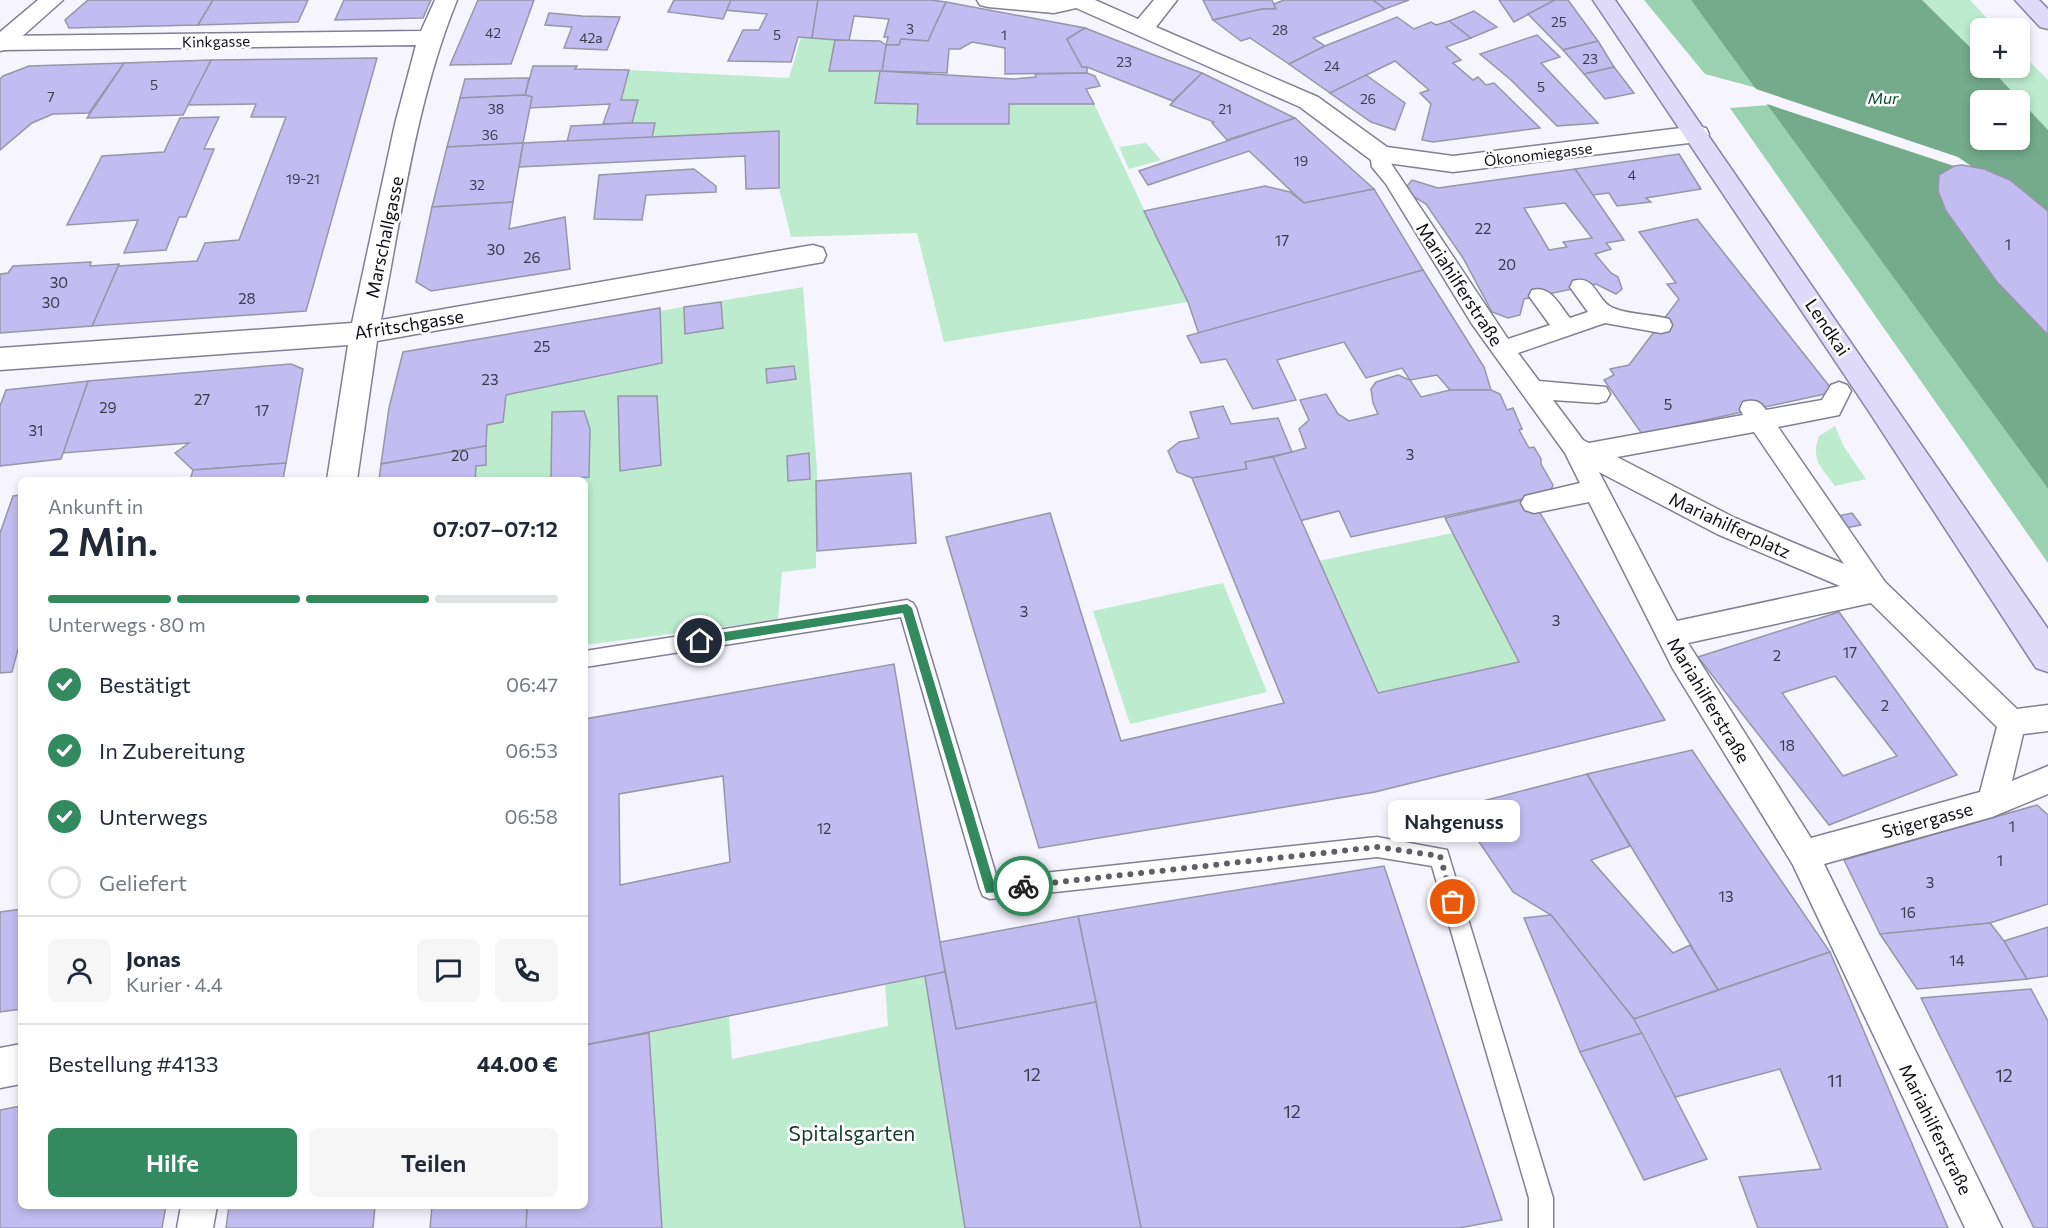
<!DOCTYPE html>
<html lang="de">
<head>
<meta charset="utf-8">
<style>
  body { margin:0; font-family:Commissioner,sans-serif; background:#f6f6f7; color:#1f2937; height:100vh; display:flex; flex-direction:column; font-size:22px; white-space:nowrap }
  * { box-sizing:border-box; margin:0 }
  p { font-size:20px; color:#747a83 }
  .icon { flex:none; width:33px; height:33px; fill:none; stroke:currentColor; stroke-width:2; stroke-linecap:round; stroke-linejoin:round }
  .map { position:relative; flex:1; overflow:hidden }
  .panel { position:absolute; left:18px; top:477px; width:570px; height:732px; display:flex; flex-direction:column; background:#fff; border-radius:9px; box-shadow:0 3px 9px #0003 }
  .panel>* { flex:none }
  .controls { position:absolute; left:1970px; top:18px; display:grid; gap:12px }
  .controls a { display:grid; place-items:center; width:60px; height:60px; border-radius:9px; background:#fff; box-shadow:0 3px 9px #0003; font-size:30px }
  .pin { position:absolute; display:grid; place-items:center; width:51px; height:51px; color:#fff; margin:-26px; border:3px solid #fff; border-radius:50%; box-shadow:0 2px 6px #0007 }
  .courier { position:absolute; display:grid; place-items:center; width:60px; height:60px; margin:-30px; border:4px solid #328a5e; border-radius:50%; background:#fff; color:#222; box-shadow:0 2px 8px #0007 }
  .bubble { position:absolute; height:42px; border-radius:9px; background:#fff; box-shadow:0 3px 9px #0003; font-size:20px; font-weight:600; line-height:42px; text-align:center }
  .overview em { font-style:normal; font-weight:600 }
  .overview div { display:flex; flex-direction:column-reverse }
  .overview { display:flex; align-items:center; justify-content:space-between; height:102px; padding:0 30px }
  h1 { font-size:39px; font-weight:600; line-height:45px }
  .bar { display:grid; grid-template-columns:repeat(4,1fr); gap:9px 6px; align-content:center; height:72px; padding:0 30px }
  .bar i { height:8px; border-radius:4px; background:#e0e1e3 }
  .bar .on { background:#328a5e }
  .bar p { grid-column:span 4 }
  .line { display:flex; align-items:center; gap:15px; padding:0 30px; border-top:2px solid #e0e1e3 }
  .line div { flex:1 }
  .round { display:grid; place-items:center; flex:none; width:63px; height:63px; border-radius:9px; background:#f6f6f7 }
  ol { padding:0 30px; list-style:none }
  li { display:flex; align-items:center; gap:18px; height:66px }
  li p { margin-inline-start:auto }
  li .icon { padding:6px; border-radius:50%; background:#328a5e; color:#fff; stroke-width:4 }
  li:last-child { color:#747a83 }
  li i { width:33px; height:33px; border:3px solid #e0e1e3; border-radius:50% }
  .cta { display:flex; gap:12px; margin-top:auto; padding:12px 30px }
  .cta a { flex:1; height:69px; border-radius:9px; background:#328a5e; color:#fff; font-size:24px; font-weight:600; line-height:69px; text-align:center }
  .cta a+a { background:#f6f6f7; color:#1f2937 }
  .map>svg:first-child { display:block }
  .green { fill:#bcebce }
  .forest { fill:#9ad2b1 }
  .water { fill:#74ab8b; fill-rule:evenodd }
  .pier { fill:#f6f5fe }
  .building { fill:#c3bcf1; stroke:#9795a9; stroke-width:1.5; fill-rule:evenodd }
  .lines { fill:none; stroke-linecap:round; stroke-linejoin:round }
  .service-casing { stroke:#827f93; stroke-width:3 }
  .pedestrian-casing { stroke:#827f93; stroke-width:3 }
  .minor-casing { stroke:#827f93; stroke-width:3 }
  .secondary-casing { stroke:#827f93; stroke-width:3 }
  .primary-casing { stroke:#8783a4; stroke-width:3 }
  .service { fill:#fff; fill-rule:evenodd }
  .pedestrian { fill:#fff; fill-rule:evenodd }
  .minor { fill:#fff; fill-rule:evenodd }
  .secondary { fill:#fff; fill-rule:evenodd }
  .primary { fill:#dedaf7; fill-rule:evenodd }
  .route { fill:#328a5e }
  .done { stroke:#605f67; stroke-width:6; stroke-dasharray:0 10.8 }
  .labels { text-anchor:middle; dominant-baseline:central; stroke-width:5; stroke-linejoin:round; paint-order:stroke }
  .far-number-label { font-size:14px; fill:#3c3a4d }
  .far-street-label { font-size:15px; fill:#0f0e16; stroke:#fff }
  .number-label { font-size:15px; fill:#3c3a4d }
  .far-water-label { font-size:16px; font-style:italic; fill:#054c2e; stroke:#fff }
  .street-label { font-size:18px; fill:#0f0e16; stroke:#fff }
  .near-number-label { font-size:18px; fill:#3c3a4d }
  .near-park-label { font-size:21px; fill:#133f29; stroke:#fff }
</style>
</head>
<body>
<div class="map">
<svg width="2048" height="1228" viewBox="0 0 2048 1228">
  <rect width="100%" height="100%" fill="#f6f5fe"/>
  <!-- green -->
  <g class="green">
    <polygon points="1922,0 1970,0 1996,28 1980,28 1980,57"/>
    <polygon points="801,37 835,40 829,71 880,71 875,103 918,104 917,124 1009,124 1009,104 1094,104 1188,302 944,342 917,233 791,237 779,188 779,131 652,138 632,123 638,100 621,100 629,70 789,78"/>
    <polygon points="2019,51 2048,80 2048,130 1990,68 2019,68"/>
    <polygon points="1146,143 1161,160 1129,169 1119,147"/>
    <polygon points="803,287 817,470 816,568 782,572 778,620 585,645 585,480 475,480 476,466 486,464 487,425 503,422 506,395 662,363 660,311"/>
    <path d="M1835,426L1844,447L1866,479L1835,486C1822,469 1810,458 1819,436Z"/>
    <polygon points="1453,533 1519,662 1378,693 1318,561"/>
    <polygon points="1223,583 1267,692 1130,724 1093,611"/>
    <polygon points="925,976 965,1228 662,1228 649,1033 729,1016 732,1059 888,1026 885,984"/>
  </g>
  <!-- forest -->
  <g class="forest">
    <polygon points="1644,0 1691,0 1757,88 1705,74"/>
    <polygon points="1769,105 2048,489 2048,563 1730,108"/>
  </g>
  <!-- water -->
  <path class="water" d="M1691,0H1922L1980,57V68H1990L2048,130V489ZM1980,100H2019V140H1980Z"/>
  <!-- pier -->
  <polygon class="pier" points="1753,88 1958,157 1971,166 1954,166 1764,103"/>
  <!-- building -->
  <g class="building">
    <polygon points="88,0 213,0 198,25 69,28 65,20"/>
    <polygon points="213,0 308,0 298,22 198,25"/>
    <polygon points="344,0 431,0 423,18 335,20"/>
    <polygon points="478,0 534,0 511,64 450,65"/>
    <polygon points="731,0 818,0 812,38 798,37 791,62 728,61 743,30 759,30 767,14 725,10"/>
    <polygon points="731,0 723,19 668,12 674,0"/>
    <polygon points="818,0 932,0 946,2 928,41 901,39 899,45 886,45 888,37 884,37 889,19 854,16 849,41 812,38"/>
    <polygon points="1203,0 1272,0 1276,9 1262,9 1213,20"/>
    <polygon points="1284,0 1373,0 1385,9 1313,38 1325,46 1289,64 1250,38 1241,41 1213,20 1262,9 1276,9 1274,4"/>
    <polygon points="1373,0 1409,0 1385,9"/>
    <polygon points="1499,0 1555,0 1514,22"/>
    <polygon points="1555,0 1568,0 1598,41 1563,50 1528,14"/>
    <polygon points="946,2 1085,28 1067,39 1082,67 1087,67 1087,73 1005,74 1005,48 972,42 960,49 949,49 947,73 882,71 886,45 899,45 901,39 928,41"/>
    <polygon points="1474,11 1497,27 1471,38 1449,21"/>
    <polygon points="549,13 582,16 620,17 607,50 564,48 572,27 545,25"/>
    <polygon points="1397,17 1414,29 1431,22 1436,25 1449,21 1471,38 1446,47 1461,60 1453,63 1473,80 1478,77 1486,85 1494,83 1540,128 1433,142 1422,140 1431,104 1420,93 1429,90 1395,61 1330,93 1289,64 1325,46"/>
    <polygon points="1085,28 1154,55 1202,73 1173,101 1087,67 1082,67 1067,39"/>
    <polygon points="1537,35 1560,57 1541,63 1598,123 1557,126 1511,80 1480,54"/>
    <polygon points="835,40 880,41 886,45 882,71 829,71"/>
    <polygon points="1598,41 1614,67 1584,74 1563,50"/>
    <polygon points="377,58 306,311 92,326 118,266 197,261 205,243 239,240 286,117 251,117 256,104 187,105 211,60"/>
    <polygon points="211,60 183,115 87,118 124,63"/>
    <polygon points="124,63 89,113 53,114 32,123 0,150 0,79 3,76 29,66"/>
    <polygon points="533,66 577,66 575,69 629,70 621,100 638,100 632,123 603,124 610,104 529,108 532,97 525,95"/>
    <polygon points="1614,67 1634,93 1605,99 1584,74"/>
    <polygon points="880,71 1014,79 1036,77 1035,74 1087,73 1095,76 1100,86 1086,89 1094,104 1009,104 1009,124 917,124 918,104 875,103"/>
    <polygon points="1202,73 1295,118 1227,140 1212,123 1214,122 1170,105"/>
    <polygon points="1366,75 1405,103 1395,130 1371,122 1330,93"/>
    <polygon points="529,78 525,95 460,98 465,79"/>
    <polygon points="525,95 532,97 523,143 447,147 460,98"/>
    <polygon points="219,117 204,149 214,149 186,217 179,217 166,250 124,253 138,220 67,225 102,156 164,152 180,118"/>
    <polygon points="1295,118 1374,189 1304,203 1249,151 1148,185 1139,171"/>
    <polygon points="632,123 655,123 652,138 567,142 571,126"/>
    <polygon points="779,131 779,188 746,189 745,156 519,167 523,143"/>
    <polygon points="523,143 513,202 432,207 447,147"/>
    <polygon points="1679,154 1701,189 1646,198 1651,202 1617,206 1609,193 1592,195 1575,169"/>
    <polygon points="1962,165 1984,169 2010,180 2048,211 2048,335 1997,282 1946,211 1938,191 1939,175 1954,166"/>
    <polygon points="694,169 716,186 716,192 646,195 642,220 594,219 599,175"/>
    <path d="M1575,169L1624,240L1606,243L1611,249L1595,254L1611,273L1618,277L1622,289L1616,294L1596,284L1524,299L1520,315L1508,318L1492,312L1463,258L1426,204L1411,195L1407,186L1412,180L1438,188ZM1565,203L1592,238L1563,242L1567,247L1549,250L1524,208Z"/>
    <polygon points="1265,186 1290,192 1304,203 1374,189 1423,270 1199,334 1188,302 1144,211"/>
    <polygon points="513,202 509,229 565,217 570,269 431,291 416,282 432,207"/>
    <polygon points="1697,219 1834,392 1642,434 1604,380 1614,375 1610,369 1629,365 1679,299 1667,284 1676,283 1639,232"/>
    <polygon points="91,262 90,266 119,264 92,326 0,333 0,274 8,273 13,266"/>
    <polygon points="1423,270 1484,367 1491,390 1450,390 1437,375 1410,380 1402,368 1366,378 1344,342 1277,360 1296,400 1253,409 1226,359 1201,363 1187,336"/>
    <polygon points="721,302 723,328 685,334 684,307"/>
    <polygon points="660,308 662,363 506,395 503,422 487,425 486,446 381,464 389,408 403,352"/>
    <polygon points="291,364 303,369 286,463 193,470 175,453 189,443 63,453 88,381"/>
    <polygon points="794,366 796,379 767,383 766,369"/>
    <polygon points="1398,375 1410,380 1421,397 1450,390 1491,390 1500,394 1507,410 1513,408 1522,429 1519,430 1529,448 1534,447 1541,459 1541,464 1553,485 1550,493 1351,537 1339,511 1299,521 1273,457 1306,448 1299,429 1309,420 1300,400 1326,394 1338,414 1349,421 1378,414 1373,403 1371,389 1376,382"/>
    <polygon points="88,381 61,459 0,466 0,406 6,390"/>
    <polygon points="618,396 657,396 661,465 620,471"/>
    <polygon points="1223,406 1231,424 1278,418 1292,452 1245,462 1247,469 1192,478 1177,472 1168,451 1179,442 1199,438 1190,412"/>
    <polygon points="584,411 590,429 589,477 551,480 552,412"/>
    <polygon points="486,446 486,465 476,466 475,480 379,480 381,464"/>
    <polygon points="809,453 810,479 788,481 787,456"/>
    <polygon points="1273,457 1378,693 1519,662 1445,518 1531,498 1665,720 1375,792 1039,848 946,537 1050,513 1121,741 1284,703 1192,478 1247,469 1245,462"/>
    <polygon points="286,463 283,480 190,480 193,470"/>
    <polygon points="911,473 916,543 817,551 816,481"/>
    <polygon points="21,495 21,638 12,672 0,673 0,533 13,496"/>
    <polygon points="1852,513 1861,525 1846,528 1838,516"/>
    <path d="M1839,612L1957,775L1829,825L1698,657ZM1835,676L1897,756L1843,776L1782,693Z"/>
    <path d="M894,664L945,972L585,1045V719ZM723,776L730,862L620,885L619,794Z"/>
    <polygon points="1692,750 1708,774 1830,952 1718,990 1587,774"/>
    <polygon points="1587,774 1630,846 1591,860 1673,953 1690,945 1718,990 1634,1019 1551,915 1513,892 1456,808"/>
    <polygon points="2037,805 2048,815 2048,904 1990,923 1880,934 1844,860"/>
    <polygon points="1384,866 1502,1220 1459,1228 1141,1228 1078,916"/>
    <polygon points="21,909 21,1009 0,1012 0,912"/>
    <polygon points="1551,915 1634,1019 1642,1033 1580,1052 1524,918"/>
    <polygon points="1078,916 1096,1002 956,1029 940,942"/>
    <polygon points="1990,923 2004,941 2027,979 1917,989 1880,934"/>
    <polygon points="2048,927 2048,976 2027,979 2004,941"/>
    <polygon points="1830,952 1948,1228 1758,1228 1739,1177 1821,1169 1780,1069 1675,1097 1634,1019"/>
    <polygon points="945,972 956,1029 1096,1002 1141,1228 965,1228 925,976"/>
    <polygon points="2031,989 2048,1021 2048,1228 2034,1228 1921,998"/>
    <polygon points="649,1033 662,1228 526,1228 527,1206 585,1206 585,1045"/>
    <polygon points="1642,1033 1707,1159 1644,1180 1580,1052"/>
    <polygon points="21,1106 21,1206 166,1206 162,1228 0,1228 0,1110"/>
    <polygon points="229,1206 375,1206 373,1228 226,1228"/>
    <polygon points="432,1206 527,1206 526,1228 430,1228"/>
  </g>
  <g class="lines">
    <!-- service casing -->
    <g class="service-casing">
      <polygon id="service" points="907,600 913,603 916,608 997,878 1377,837 1447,850 1553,1198 1553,1228 1529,1228 1529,1198 1432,866 1377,857 990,899 983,896 980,889 901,617 585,667 585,651"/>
    </g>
    <!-- pedestrian casing -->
    <g class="pedestrian-casing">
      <g id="pedestrian">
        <path d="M1380,147L1387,149L1392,165L1508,339L1550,325L1529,296L1532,290C1551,285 1559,305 1570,318L1588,312L1570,287L1573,281C1596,274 1596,301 1613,308C1630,315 1651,314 1669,319L1672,325L1669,331L1661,333L1605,323L1518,353L1539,381L1606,387L1610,394L1606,401L1598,403L1553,400L1583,440L1589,443L1743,415L1740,409L1743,402C1755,399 1760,401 1766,410L1822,400L1831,385L1839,382L1847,385L1851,391L1839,415L1778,427L1885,582L2017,709L2048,705V731L2023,734L2012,781L2048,766V794L1992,817L1824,864L2002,1228H1965L1793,865L1673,669L1589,502L1534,513L1525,510L1521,503L1525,496L1580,483L1565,453L1472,324L1386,184L1372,167L1370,154L1373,149ZM1754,432L1844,564L1735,518L1617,457ZM1599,472L1717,534L1840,586L1677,621ZM1871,603L1997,727L1980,792L1811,838L1688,643Z"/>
        <polygon points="181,1206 217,1206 213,1228 177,1228"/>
      </g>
    </g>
    <!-- minor casing -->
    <g class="minor-casing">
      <g id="minor">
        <path d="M435,0H457C416,101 402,213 381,320L813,245L823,248L826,255L823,262L377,341L357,480H327L348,345L0,370V348L352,323L395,124L416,45L1,50L0,36L421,31Z"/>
        <polygon points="977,0 1095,0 1138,19 1154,0 1177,0 1156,27 1318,97 1387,147 1453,156 1697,126 1706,128 1709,134 1706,140 1697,142 1453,172 1380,162 1371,160 1300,107 1076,8 1054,13 988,7 980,5"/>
        <polygon points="21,1044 21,1084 0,1088 0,1048"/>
      </g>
    </g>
    <!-- secondary casing -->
    <g class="secondary-casing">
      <polygon id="secondary" points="38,0 63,0 8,49 0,51 0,32"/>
    </g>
    <!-- primary casing -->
    <g class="primary-casing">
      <g id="primary">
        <polygon points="1593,0 1615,0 2048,629 2048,672 2036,668 1868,410"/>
        <polygon points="2015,0 2039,0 2048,9 2048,29 2040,27"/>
      </g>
    </g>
    <!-- service -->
    <use href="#service" class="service"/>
    <!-- pedestrian -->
    <use href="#pedestrian" class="pedestrian"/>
    <!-- minor -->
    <use href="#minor" class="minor"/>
    <!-- secondary -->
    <use href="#secondary" class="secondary"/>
    <!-- primary -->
    <use href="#primary" class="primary"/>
  </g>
  <!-- route -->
  <polygon class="route" points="907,604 912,608 994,883 1023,880 1027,882 1027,890 986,893 903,613 700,645 695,641 700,636"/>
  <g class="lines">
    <!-- done -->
    <polyline class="done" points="1023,886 1377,847 1440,856 1453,902"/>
  </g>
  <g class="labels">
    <!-- far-number labels -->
    <g class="far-number-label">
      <text x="1559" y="21">25</text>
      <text x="910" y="28">3</text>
      <text x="1280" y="29">28</text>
      <text x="493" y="32">42</text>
      <text x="777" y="34">5</text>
      <text x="1004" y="34">1</text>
      <text x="591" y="37">42a</text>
      <text x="1590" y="58">23</text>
      <text x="1124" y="61">23</text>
      <text x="1332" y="65">24</text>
      <text x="154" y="84">5</text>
      <text x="1541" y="86">5</text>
      <text x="51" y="96">7</text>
      <text x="1368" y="98">26</text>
      <text x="496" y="108">38</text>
      <text x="1225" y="108">21</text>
      <text x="490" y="134">36</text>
      <text x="1301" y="160">19</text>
      <text x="1632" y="174">4</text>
      <text x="303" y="178">19-21</text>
      <text x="477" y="184">32</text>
    </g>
    <!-- far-street labels -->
    <g class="far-street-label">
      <text transform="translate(216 41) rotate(-1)">Kinkgasse</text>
      <text transform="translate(1538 154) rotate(-7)">Ökonomiegasse</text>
    </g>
    <!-- number labels -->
    <g class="number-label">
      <text x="1483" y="228">22</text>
      <text x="1282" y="240">17</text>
      <text x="2008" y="244">1</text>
      <text x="496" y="249">30</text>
      <text x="532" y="257">26</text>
      <text x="1507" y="264">20</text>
      <text x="59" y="282">30</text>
      <text x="247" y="298">28</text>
      <text x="51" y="302">30</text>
      <text x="542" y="346">25</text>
      <text x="490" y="379">23</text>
      <text x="202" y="399">27</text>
      <text x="1668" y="404">5</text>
      <text x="108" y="407">29</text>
      <text x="262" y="410">17</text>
      <text x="36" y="430">31</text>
      <text x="1410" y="454">3</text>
      <text x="460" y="455">20</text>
      <text x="1024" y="611">3</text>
      <text x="1556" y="620">3</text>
      <text x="1850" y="652">17</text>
      <text x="1777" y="655">2</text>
      <text x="1885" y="705">2</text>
      <text x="1787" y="745">18</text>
      <text x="2012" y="826">1</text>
      <text x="824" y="828">12</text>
      <text x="2000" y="860">1</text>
      <text x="1930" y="882">3</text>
      <text x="1726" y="896">13</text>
      <text x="1908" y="912">16</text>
      <text x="1957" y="960">14</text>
    </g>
    <!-- far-water labels -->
    <g class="far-water-label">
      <text x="1883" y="97">Mur</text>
    </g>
    <!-- street labels -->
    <g class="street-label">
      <text transform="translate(384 237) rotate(-78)">Marschallgasse</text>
      <text transform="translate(1460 284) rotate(57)">Mariahilferstraße</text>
      <text transform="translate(409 324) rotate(-9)">Afritschgasse</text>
      <text transform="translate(1828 327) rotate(56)">Lendkai</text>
      <text transform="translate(1730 525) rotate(25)">Mariahilferplatz</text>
      <text transform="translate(1709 700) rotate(59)">Mariahilferstraße</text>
      <text transform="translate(1927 820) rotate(-15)">Stigergasse</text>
      <text transform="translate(1936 1129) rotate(64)">Mariahilferstraße</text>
    </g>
    <!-- near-number labels -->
    <g class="near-number-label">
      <text x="1032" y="1074">12</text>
      <text x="2004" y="1075">12</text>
      <text x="1835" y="1080">11</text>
      <text x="1292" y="1111">12</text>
    </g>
    <!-- near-park labels -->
    <g class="near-park-label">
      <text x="852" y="1132">Spitalsgarten</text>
    </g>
  </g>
</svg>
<div class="controls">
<a>+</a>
<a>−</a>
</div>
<div class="pin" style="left:1453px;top:902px;background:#ea580c"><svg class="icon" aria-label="bag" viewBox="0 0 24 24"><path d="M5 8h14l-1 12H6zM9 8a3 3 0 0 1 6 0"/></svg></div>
<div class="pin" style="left:700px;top:641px;background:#1f2937"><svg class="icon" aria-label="home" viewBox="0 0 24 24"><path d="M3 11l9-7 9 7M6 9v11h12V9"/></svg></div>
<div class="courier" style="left:1023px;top:886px"><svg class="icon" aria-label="bike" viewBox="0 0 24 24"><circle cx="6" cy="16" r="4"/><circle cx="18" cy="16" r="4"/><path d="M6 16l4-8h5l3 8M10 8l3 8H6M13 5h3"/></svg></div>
<div class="bubble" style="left:1388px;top:800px;width:132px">Nahgenuss</div>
<section class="panel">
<div class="overview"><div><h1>2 Min.</h1><p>Ankunft in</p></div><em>07:07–07:12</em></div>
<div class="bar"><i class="on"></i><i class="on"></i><i class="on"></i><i></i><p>Unterwegs · 80 m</p></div>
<ol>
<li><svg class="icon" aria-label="check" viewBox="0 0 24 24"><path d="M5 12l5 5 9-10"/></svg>Bestätigt<p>06:47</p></li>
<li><svg class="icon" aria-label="check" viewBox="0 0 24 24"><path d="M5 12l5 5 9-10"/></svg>In Zubereitung<p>06:53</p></li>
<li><svg class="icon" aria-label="check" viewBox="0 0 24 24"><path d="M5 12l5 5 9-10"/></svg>Unterwegs<p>06:58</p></li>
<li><i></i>Geliefert</li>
</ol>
<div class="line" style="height:108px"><a class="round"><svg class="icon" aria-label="person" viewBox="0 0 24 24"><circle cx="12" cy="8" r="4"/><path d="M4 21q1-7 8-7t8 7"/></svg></a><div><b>Jonas</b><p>Kurier · 4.4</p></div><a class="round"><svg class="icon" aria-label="chat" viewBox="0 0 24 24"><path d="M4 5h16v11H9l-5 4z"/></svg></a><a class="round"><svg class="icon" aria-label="phone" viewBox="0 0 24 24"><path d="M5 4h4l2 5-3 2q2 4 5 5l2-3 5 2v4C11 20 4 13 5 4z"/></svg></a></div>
<div class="line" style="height:78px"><div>Bestellung #4133</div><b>44.00 €</b></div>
<div class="cta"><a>Hilfe</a><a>Teilen</a></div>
</section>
</div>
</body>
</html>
